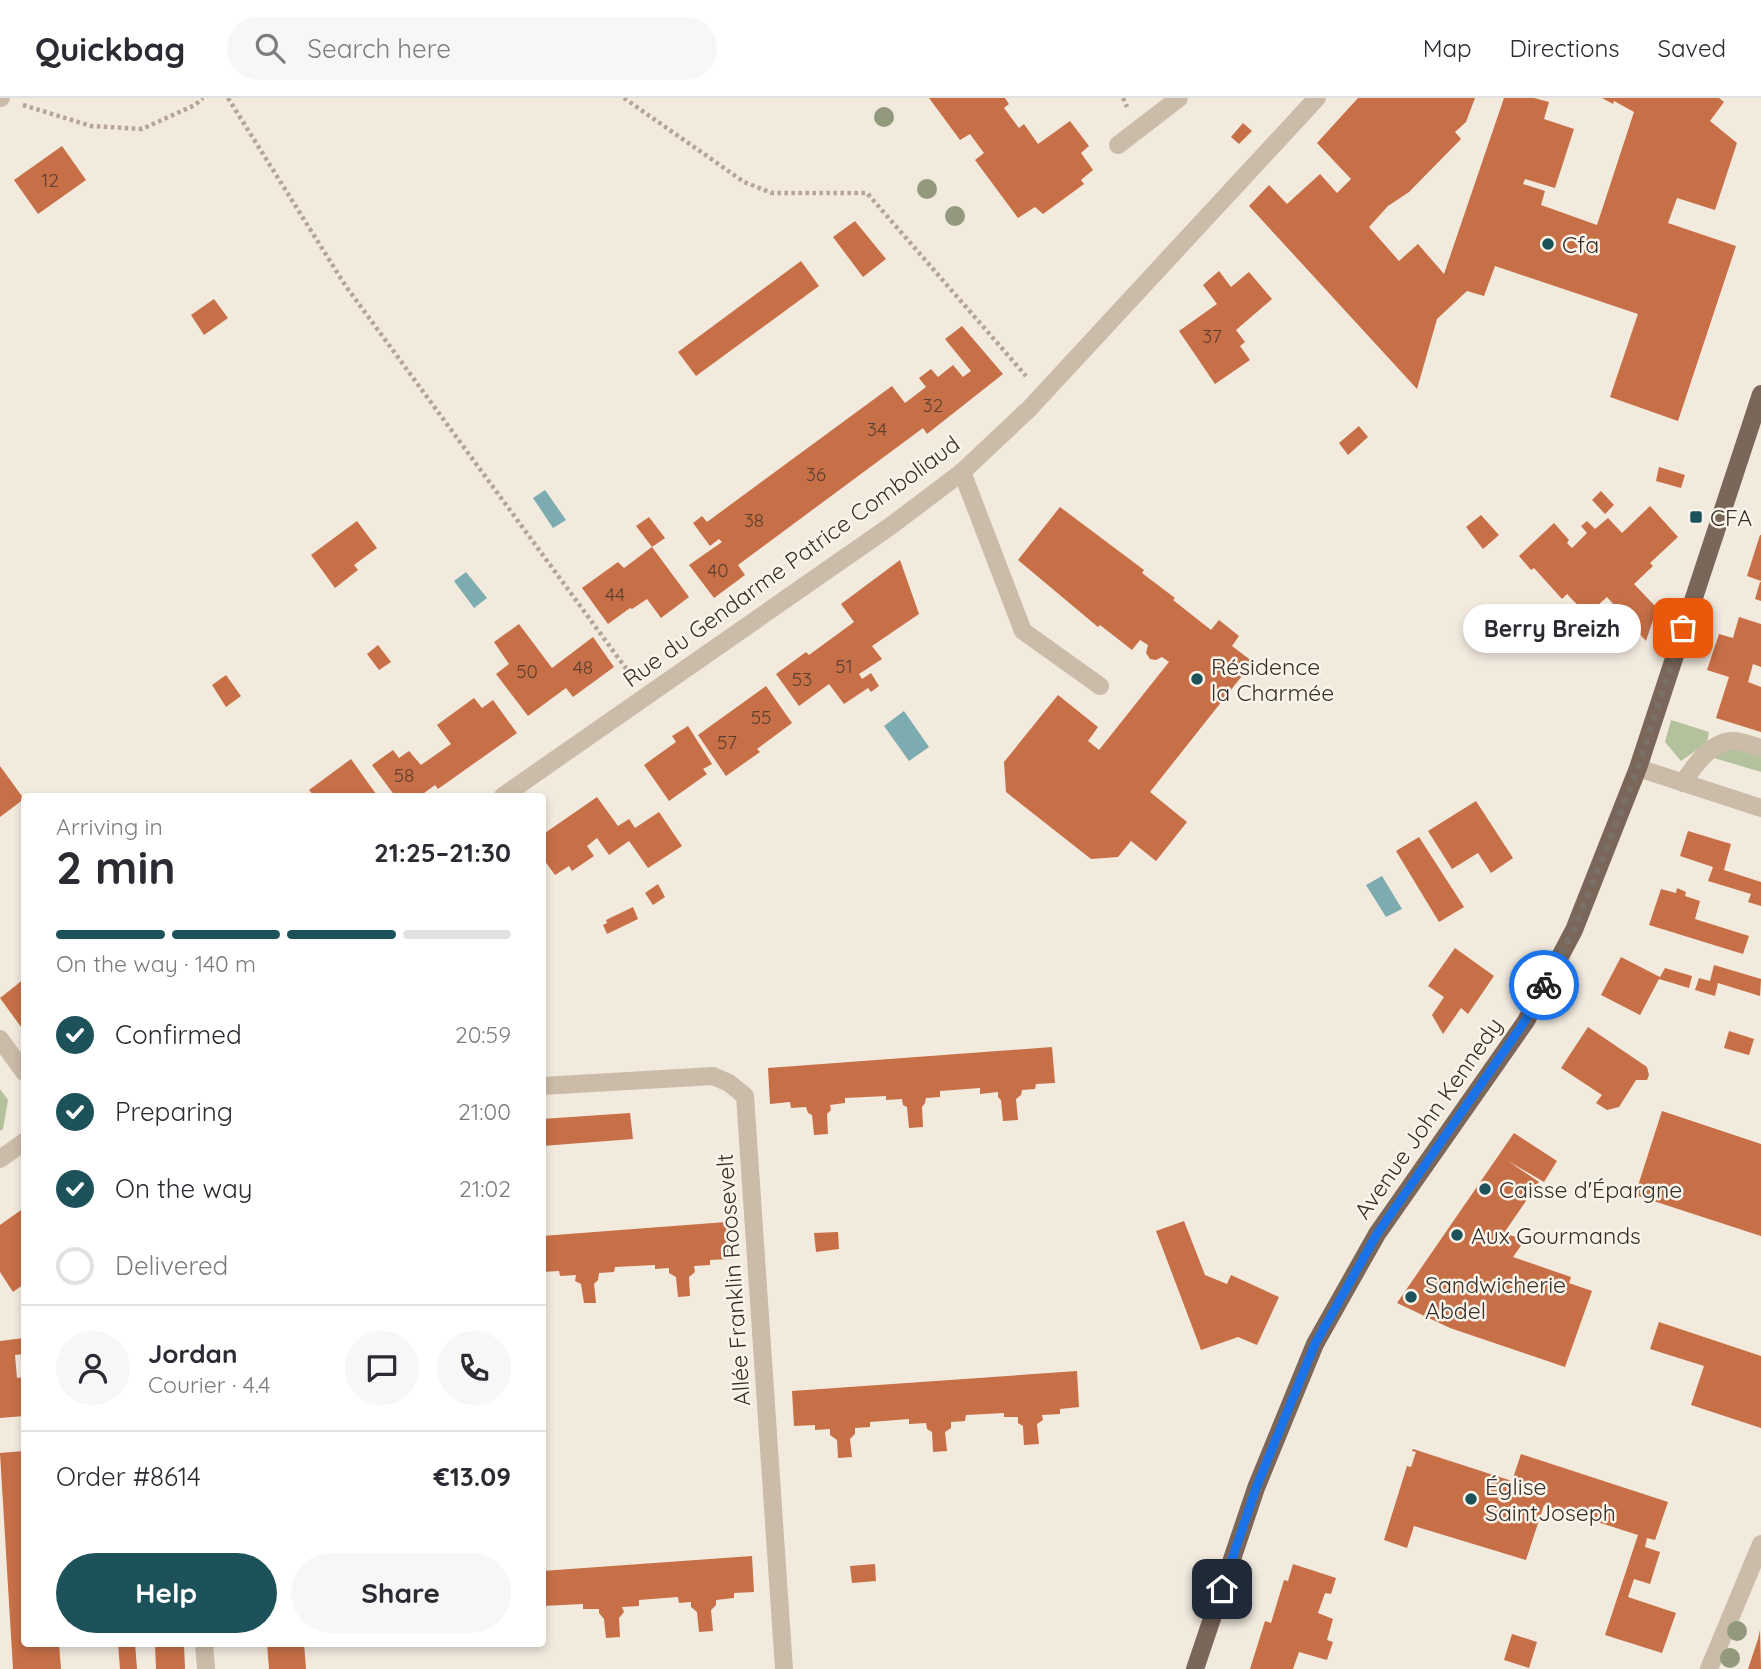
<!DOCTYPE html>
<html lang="en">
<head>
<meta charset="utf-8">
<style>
  body { margin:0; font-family:Quicksand,sans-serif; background:#f7f7f7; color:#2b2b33; height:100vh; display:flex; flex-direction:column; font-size:26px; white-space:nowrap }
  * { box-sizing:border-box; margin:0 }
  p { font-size:23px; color:#7c7c81 }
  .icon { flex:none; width:38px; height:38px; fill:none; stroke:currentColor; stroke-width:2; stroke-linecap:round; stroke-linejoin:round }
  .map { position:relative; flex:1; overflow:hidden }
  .panel { position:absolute; left:21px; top:695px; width:525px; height:854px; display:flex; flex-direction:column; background:#fff; border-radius:7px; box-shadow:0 4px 10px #0003 }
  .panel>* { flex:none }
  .pin { position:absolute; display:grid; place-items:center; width:60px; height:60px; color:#fff; margin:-30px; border-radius:14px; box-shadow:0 4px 10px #0006 }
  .courier { position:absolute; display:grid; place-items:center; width:70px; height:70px; margin:-35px; border:5px solid #1a73e8; border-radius:50%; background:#fff; color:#222; box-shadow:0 2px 9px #0007 }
  .bubble { position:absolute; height:49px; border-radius:24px; background:#fff; box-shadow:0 4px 10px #0003; font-size:23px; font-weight:700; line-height:49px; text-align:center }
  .head em { font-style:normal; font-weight:700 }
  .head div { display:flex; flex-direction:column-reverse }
  .head { display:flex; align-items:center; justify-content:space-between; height:119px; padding:0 35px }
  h1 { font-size:46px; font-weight:700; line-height:52px }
  .bar { display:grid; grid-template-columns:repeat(4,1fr); gap:10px 7px; align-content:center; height:84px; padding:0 35px }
  .bar i { height:9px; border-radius:5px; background:#e1e1e2 }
  .bar .selected { background:#1e525b }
  .bar p { grid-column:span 4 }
  .line { display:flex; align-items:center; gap:18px; padding:0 35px; border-top:2px solid #e1e1e2 }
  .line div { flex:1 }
  .round { display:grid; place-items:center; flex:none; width:74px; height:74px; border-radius:37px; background:#f7f7f7 }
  ol { padding:0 35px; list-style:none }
  li { display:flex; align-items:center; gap:21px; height:77px }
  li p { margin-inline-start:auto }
  li .icon { padding:7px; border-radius:50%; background:#1e525b; color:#fff; stroke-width:4 }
  li:last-child { color:#7c7c81 }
  li i { width:38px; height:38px; border:4px solid #e1e1e2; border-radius:50% }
  .cta { display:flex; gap:14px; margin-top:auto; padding:14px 35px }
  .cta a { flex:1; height:80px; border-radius:42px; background:#1e525b; color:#fff; font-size:28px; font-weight:700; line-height:80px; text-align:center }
  .cta a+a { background:#f7f7f7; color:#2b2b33 }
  header { display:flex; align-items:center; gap:42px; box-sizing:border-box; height:98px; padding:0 35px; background:#fff; border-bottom:2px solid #e1e1e2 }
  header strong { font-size:33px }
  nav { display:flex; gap:38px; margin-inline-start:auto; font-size:24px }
  .search { width:490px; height:63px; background:#f7f7f7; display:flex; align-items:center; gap:18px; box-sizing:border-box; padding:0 24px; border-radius:38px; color:#7c7c81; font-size:26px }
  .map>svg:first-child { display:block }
  .green { fill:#b3c29d }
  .water { fill:#7cabb0 }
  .building { fill:#c76f47 }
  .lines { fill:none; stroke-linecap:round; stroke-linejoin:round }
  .path { stroke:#b7a593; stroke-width:4.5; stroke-dasharray:3.5 3.5; stroke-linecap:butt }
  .minor { stroke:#cbbba9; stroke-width:18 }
  .major { stroke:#7b675a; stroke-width:18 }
  .tree { fill:#93997c }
  .done { stroke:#797068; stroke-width:7; stroke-dasharray:0 12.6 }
  .route { stroke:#1a73e8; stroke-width:9 }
  .poi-dot { fill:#1e525b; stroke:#faf4ea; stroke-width:2.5 }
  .labels { text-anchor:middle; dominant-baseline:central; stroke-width:5; stroke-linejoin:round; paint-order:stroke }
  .number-label { font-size:19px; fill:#5c3f30 }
  .poi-label { font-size:23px; fill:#382f29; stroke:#faf4ea; text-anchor:start }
  .street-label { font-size:23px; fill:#382f29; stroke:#faf4ea }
</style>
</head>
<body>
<header>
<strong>Quickbag</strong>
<div class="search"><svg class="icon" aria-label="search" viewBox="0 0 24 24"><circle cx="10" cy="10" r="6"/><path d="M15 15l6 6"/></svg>Search here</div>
<nav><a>Map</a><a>Directions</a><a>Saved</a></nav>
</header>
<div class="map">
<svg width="1761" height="1571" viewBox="0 0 1761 1571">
  <rect width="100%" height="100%" fill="#f3eade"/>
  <!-- green -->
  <g class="green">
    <polygon points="1671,622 1709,634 1707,645 1681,663 1665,644"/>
    <polygon points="1737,650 1761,658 1761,674 1714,660 1723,652"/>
    <polygon points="0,991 8,1002 3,1031 0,1033"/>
  </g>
  <!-- water -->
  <g class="water">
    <polygon points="545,392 566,422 553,430 533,400"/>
    <polygon points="466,474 487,500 474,510 454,483"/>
    <polygon points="904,613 929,649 909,663 884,628"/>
    <polygon points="1382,778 1402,811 1386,819 1366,787"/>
  </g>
  <!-- building -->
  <g class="building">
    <polygon points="929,0 1005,0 1009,6 1004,10 1019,30 1024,26 1038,46 1070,23 1089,48 1081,55 1093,72 1081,82 1084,86 1043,116 1035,109 1018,120 975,62 984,55 970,36 960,42"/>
    <polygon points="1358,0 1475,0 1466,24 1455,34 1461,41 1409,94 1388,108 1369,129 1399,163 1418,146 1444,176 1504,0 1534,0 1549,4 1544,21 1574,31 1555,90 1525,81 1523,86 1545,93 1541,107 1597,127 1634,14 1614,3 1613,6 1602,0 1719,0 1724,4 1710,23 1737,45 1715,112 1677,100 1668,125 1736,148 1678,323 1610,299 1638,216 1495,168 1484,198 1467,193 1437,221 1417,291 1249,108 1269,87 1287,106 1320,76 1337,95 1351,81 1317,45"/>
    <polygon points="1243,25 1252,33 1239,46 1231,39"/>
    <polygon points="62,48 86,82 38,116 14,82"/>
    <polygon points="855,123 886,161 863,179 833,139"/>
    <polygon points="801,163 819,188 696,278 678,254"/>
    <polygon points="1219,173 1231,189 1249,174 1272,201 1236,232 1245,244 1240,248 1250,262 1215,286 1179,233 1217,206 1203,187"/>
    <polygon points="214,201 228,220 204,237 191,217"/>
    <polygon points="962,228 1003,276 927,336 923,330 738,467 745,477 714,500 689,467 722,444 719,441 710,448 693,425 702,418 707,424 892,288 905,305 926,289 919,280 931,271 938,279 953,267 963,279 971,273 945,241"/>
    <polygon points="1359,328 1368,339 1348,357 1339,345"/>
    <polygon points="1659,369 1685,377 1681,390 1656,383"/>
    <polygon points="1601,393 1614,407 1605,416 1592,402"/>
    <polygon points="1650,408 1678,439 1650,465 1653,468 1634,486 1657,510 1646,543 1607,499 1587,517 1567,496 1562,501 1534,470 1531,472 1519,458 1554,425 1569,442 1567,445 1572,450 1587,435 1581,428 1587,423 1595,431 1608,420 1622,435"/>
    <polygon points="1060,409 1144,472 1142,475 1175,500 1173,502 1211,532 1219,522 1239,538 1232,548 1253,564 1150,694 1187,724 1156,763 1131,743 1118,759 1091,761 1006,694 1004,664 1058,597 1098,629 1088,643 1099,652 1169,564 1162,559 1156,562 1150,561 1146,555 1148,547 1140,542 1132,552 1100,527 1098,529 1018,462"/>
    <polygon points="1481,417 1499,437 1483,451 1466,429"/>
    <polygon points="649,419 665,440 652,449 636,428"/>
    <polygon points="357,423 377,450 354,467 358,472 335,490 311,457"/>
    <polygon points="1760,437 1761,437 1761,483 1747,478"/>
    <polygon points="652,449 689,499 661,520 647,501 632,511 630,510 608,526 582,490 618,464 624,470"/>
    <polygon points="900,462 919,516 872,548 882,561 859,576 862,581 871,575 879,588 871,594 868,590 844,606 829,586 799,608 776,576 806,554 809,557 854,524 841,506"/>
    <polygon points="1760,484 1761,484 1761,503 1755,501"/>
    <polygon points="1739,519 1761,526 1761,569 1753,566 1748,584 1761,589 1761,634 1716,620 1729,579 1707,572 1719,536 1733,540"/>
    <polygon points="519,526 552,570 593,539 614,569 573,599 566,590 528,618 496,576 509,566 494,544"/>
    <polygon points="378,547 391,564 379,572 367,556"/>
    <polygon points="226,577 241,598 226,609 212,587"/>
    <polygon points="766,588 792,625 757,651 760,654 726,678 698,637"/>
    <polygon points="474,600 482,610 493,602 517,635 438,691 435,687 420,698 395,698 372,667 393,652 399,660 409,653 421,667 451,646 437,627"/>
    <polygon points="688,628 712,666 703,671 707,676 669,703 644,667 676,644 672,638"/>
    <polygon points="351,661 376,696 373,698 314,698 309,692"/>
    <polygon points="0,668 24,701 0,719"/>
    <polygon points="597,699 618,728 629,721 635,730 659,714 682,748 648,770 629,743 609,757 597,740 587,748 594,758 572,773 569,768 555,777 542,759 542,737"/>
    <polygon points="1476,703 1513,760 1491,775 1478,755 1452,771 1428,733"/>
    <polygon points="1688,733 1731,746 1724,772 1761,784 1761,808 1748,804 1751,796 1708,783 1713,769 1680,758"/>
    <polygon points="1419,739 1464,809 1439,824 1396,753"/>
    <polygon points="658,786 665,799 653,807 645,795"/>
    <polygon points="1677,790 1686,794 1685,798 1700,803 1695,821 1749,838 1743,856 1649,827 1661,791 1676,795"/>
    <polygon points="633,809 638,821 607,836 603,827 607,825 606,822"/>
    <polygon points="1455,850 1494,878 1468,916 1461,910 1443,936 1432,917 1444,899 1428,888"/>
    <polygon points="1621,859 1660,879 1665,870 1692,878 1689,890 1659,881 1640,917 1601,897"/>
    <polygon points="1714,867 1761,881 1760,898 1718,885 1715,898 1695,892 1699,880 1710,883"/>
    <polygon points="24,881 24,933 0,900"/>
    <polygon points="1588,929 1647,969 1649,977 1647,982 1636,982 1619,1009 1607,1012 1596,1005 1602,997 1561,970"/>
    <polygon points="1729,933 1754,941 1749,957 1724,950"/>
    <polygon points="1052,949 1055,985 1036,986 1035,991 1022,992 1021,997 1016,1001 1018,1022 1003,1023 1001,1002 998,999 998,994 980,996 980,990 940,993 940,999 926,1000 925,1005 922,1009 923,1029 909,1030 907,1009 903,1007 902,1001 886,1002 886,998 845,1000 845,1005 830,1007 831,1012 827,1016 828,1036 814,1037 812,1017 808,1015 806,1009 791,1010 790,1004 770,1006 768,970"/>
    <polygon points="1662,1013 1761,1046 1761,1138 1635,1097"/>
    <polygon points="630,1015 633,1041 542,1048 542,1021"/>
    <polygon points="1514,1035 1557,1063 1544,1084 1508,1063 1539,1084 1504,1135 1525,1142 1513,1159 1571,1179 1569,1185 1592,1193 1565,1269 1450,1230 1397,1205"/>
    <polygon points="24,1110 24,1186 13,1194 0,1174 0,1127"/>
    <polygon points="1184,1123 1205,1177 1227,1186 1231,1177 1279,1199 1257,1247 1238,1239 1201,1252 1156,1133"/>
    <polygon points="726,1124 729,1161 710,1162 710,1167 694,1168 695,1174 689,1179 690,1198 678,1199 676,1179 669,1175 669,1170 655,1171 655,1167 615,1169 614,1174 599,1175 598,1182 594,1186 596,1205 584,1205 581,1186 575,1183 576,1177 560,1178 559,1173 542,1174 542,1138"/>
    <polygon points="838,1134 839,1151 816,1154 814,1135"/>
    <polygon points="1659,1224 1761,1258 1761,1330 1691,1307 1704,1268 1650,1251"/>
    <polygon points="24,1240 24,1256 15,1257 17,1280 24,1279 24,1318 0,1320 0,1243"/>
    <polygon points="1077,1273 1079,1309 1060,1311 1060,1316 1042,1317 1043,1322 1037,1326 1039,1346 1024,1347 1023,1328 1018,1325 1018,1319 1004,1319 1004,1315 966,1317 965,1323 951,1324 951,1330 945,1334 947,1353 933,1354 932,1334 927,1331 926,1325 909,1326 909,1321 870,1324 870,1329 855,1330 855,1336 850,1341 852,1359 838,1360 837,1342 830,1337 830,1331 815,1332 815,1327 794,1328 792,1293"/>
    <polygon points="1413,1351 1512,1383 1521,1356 1668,1404 1655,1442 1647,1440 1645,1449 1660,1454 1650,1486 1634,1481 1628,1499 1676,1515 1662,1555 1605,1537 1638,1437 1544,1407 1526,1462 1414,1428 1407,1450 1384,1442 1407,1368 1411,1369 1416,1354 1412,1353"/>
    <polygon points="24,1353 24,1545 59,1545 61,1571 13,1571 0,1355"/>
    <polygon points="752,1458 754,1494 734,1495 734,1500 716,1502 716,1507 711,1512 713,1533 699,1534 697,1514 691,1509 691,1504 679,1505 678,1499 639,1502 639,1508 622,1509 624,1514 619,1520 620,1539 606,1540 604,1521 599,1515 599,1511 583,1511 583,1506 542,1508 542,1473"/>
    <polygon points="875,1466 876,1483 852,1485 850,1468"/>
    <polygon points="1293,1466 1336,1480 1331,1496 1325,1495 1318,1515 1333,1521 1327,1542 1333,1544 1327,1562 1299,1554 1293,1571 1250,1571 1265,1523 1271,1525 1284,1482 1288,1483"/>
    <polygon points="1760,1532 1761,1571 1748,1571 1758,1541"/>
    <polygon points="1512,1536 1537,1544 1529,1570 1504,1562"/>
    <polygon points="118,1545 135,1545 137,1571 120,1571"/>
    <polygon points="155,1545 184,1545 185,1571 156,1571"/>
    <polygon points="267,1545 304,1545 306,1571 269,1571"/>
  </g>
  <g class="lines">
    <!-- path -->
    <g class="path">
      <polyline points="228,0 345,187 633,580"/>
      <polyline points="624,0 744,84 772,95 867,95 1026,278"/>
      <polyline points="1123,0 1127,9"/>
      <polyline points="23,7 91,28 142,31 195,7 203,0"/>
    </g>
    <!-- minor -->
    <g class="minor">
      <polyline points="0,0 1,0"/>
      <polyline points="1118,47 1179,0"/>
      <polyline points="962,374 1023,533 1100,588"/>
      <polyline points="1638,670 1761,710"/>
      <path d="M1683,685C1694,668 1711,643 1733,643C1743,643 1752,648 1761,650"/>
      <polyline points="503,698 892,427 962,374 1029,311 1317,0"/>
      <polyline points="0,941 24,974"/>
      <polyline points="542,988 713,978 729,985 745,998 784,1571"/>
      <polyline points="0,1061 24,1044"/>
      <polyline points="204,1545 206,1571"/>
      <polyline points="1709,1571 1761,1446"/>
    </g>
    <!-- major -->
    <polyline class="major" points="1195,1571 1256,1390 1315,1246 1377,1136 1526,923 1574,832 1638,670 1761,296"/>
  </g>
  <!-- trees -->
  <g class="tree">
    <circle cx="884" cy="19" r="10"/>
    <circle cx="927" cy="91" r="10"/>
    <circle cx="955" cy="118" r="10"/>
    <circle cx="1737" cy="1533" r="10"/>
    <circle cx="1730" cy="1560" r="10"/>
  </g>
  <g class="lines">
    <!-- done -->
    <polyline class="done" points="1544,887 1574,832 1638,670 1683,530"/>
    <!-- route -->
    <polyline class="route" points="1222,1491 1256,1390 1315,1246 1377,1136 1525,923 1544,887"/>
  </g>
  <!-- markers -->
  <g class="poi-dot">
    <circle cx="1548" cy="146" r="7"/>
    <rect x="1689" y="412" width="14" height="14" rx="3.5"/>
    <circle cx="1197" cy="581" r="7"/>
    <circle cx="1485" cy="1091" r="7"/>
    <circle cx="1457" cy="1137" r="7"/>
    <circle cx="1411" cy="1199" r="7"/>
    <circle cx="1471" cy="1401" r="7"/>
  </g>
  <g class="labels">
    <!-- number labels -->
    <g class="number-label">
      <text x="50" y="82">12</text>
      <text x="1212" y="238">37</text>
      <text x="933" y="307">32</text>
      <text x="877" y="331">34</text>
      <text x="816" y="376">36</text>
      <text x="754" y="422">38</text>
      <text x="718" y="472">40</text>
      <text x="615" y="496">44</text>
      <text x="844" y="568">51</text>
      <text x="583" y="569">48</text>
      <text x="527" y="573">50</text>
      <text x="802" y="581">53</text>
      <text x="761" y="619">55</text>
      <text x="727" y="644">57</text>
      <text x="404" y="677">58</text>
    </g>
    <!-- poi labels -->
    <g class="poi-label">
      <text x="1562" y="146">Cfa</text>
      <text x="1710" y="419">CFA</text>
      <text x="1211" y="568">Résidence<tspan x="1211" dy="26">la Charmée</tspan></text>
      <text x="1499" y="1091">Caisse d'Épargne</text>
      <text x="1471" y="1137">Aux Gourmands</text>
      <text x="1425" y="1186">Sandwicherie<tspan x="1425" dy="26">Abdel</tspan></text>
      <text x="1485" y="1388">Église<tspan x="1485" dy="26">SaintJoseph</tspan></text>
    </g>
    <!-- street labels -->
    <g class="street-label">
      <text transform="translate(791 463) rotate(-36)">Rue du Gendarme Patrice Comboliaud</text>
      <text transform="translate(1428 1020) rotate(-55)">Avenue John Kennedy</text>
      <text transform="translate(733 1182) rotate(-94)">Allée Franklin Roosevelt</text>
    </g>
  </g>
</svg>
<div class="pin" style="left:1683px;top:530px;background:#ea580c"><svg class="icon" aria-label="bag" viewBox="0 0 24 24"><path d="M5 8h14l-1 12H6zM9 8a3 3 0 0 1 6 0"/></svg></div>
<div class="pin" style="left:1222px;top:1491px;background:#1f2937"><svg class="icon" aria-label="home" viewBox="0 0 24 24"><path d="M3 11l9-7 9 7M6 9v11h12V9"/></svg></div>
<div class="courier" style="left:1544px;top:887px"><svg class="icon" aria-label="bike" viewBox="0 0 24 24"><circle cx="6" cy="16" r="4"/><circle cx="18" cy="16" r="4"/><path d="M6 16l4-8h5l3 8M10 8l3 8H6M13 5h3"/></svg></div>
<div class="bubble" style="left:1463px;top:506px;width:178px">Berry Breizh</div>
<section class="panel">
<div class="head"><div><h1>2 min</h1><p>Arriving in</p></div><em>21:25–21:30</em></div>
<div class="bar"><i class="selected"></i><i class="selected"></i><i class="selected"></i><i></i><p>On the way · 140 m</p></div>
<ol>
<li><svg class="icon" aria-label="check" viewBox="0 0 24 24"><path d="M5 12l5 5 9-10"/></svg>Confirmed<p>20:59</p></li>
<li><svg class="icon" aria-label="check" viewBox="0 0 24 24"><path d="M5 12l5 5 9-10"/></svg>Preparing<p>21:00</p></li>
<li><svg class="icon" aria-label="check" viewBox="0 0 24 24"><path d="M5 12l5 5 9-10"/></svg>On the way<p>21:02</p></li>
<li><i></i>Delivered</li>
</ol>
<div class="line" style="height:126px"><a class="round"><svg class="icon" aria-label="person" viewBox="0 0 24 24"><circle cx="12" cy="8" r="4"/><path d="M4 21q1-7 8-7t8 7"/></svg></a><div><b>Jordan</b><p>Courier · 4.4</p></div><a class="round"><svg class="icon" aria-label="chat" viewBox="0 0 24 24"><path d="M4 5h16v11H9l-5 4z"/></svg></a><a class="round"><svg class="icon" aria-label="phone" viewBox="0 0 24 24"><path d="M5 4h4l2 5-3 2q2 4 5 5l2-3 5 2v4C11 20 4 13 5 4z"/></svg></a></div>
<div class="line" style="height:91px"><div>Order #8614</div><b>€13.09</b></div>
<div class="cta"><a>Help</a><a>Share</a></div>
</section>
</div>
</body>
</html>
